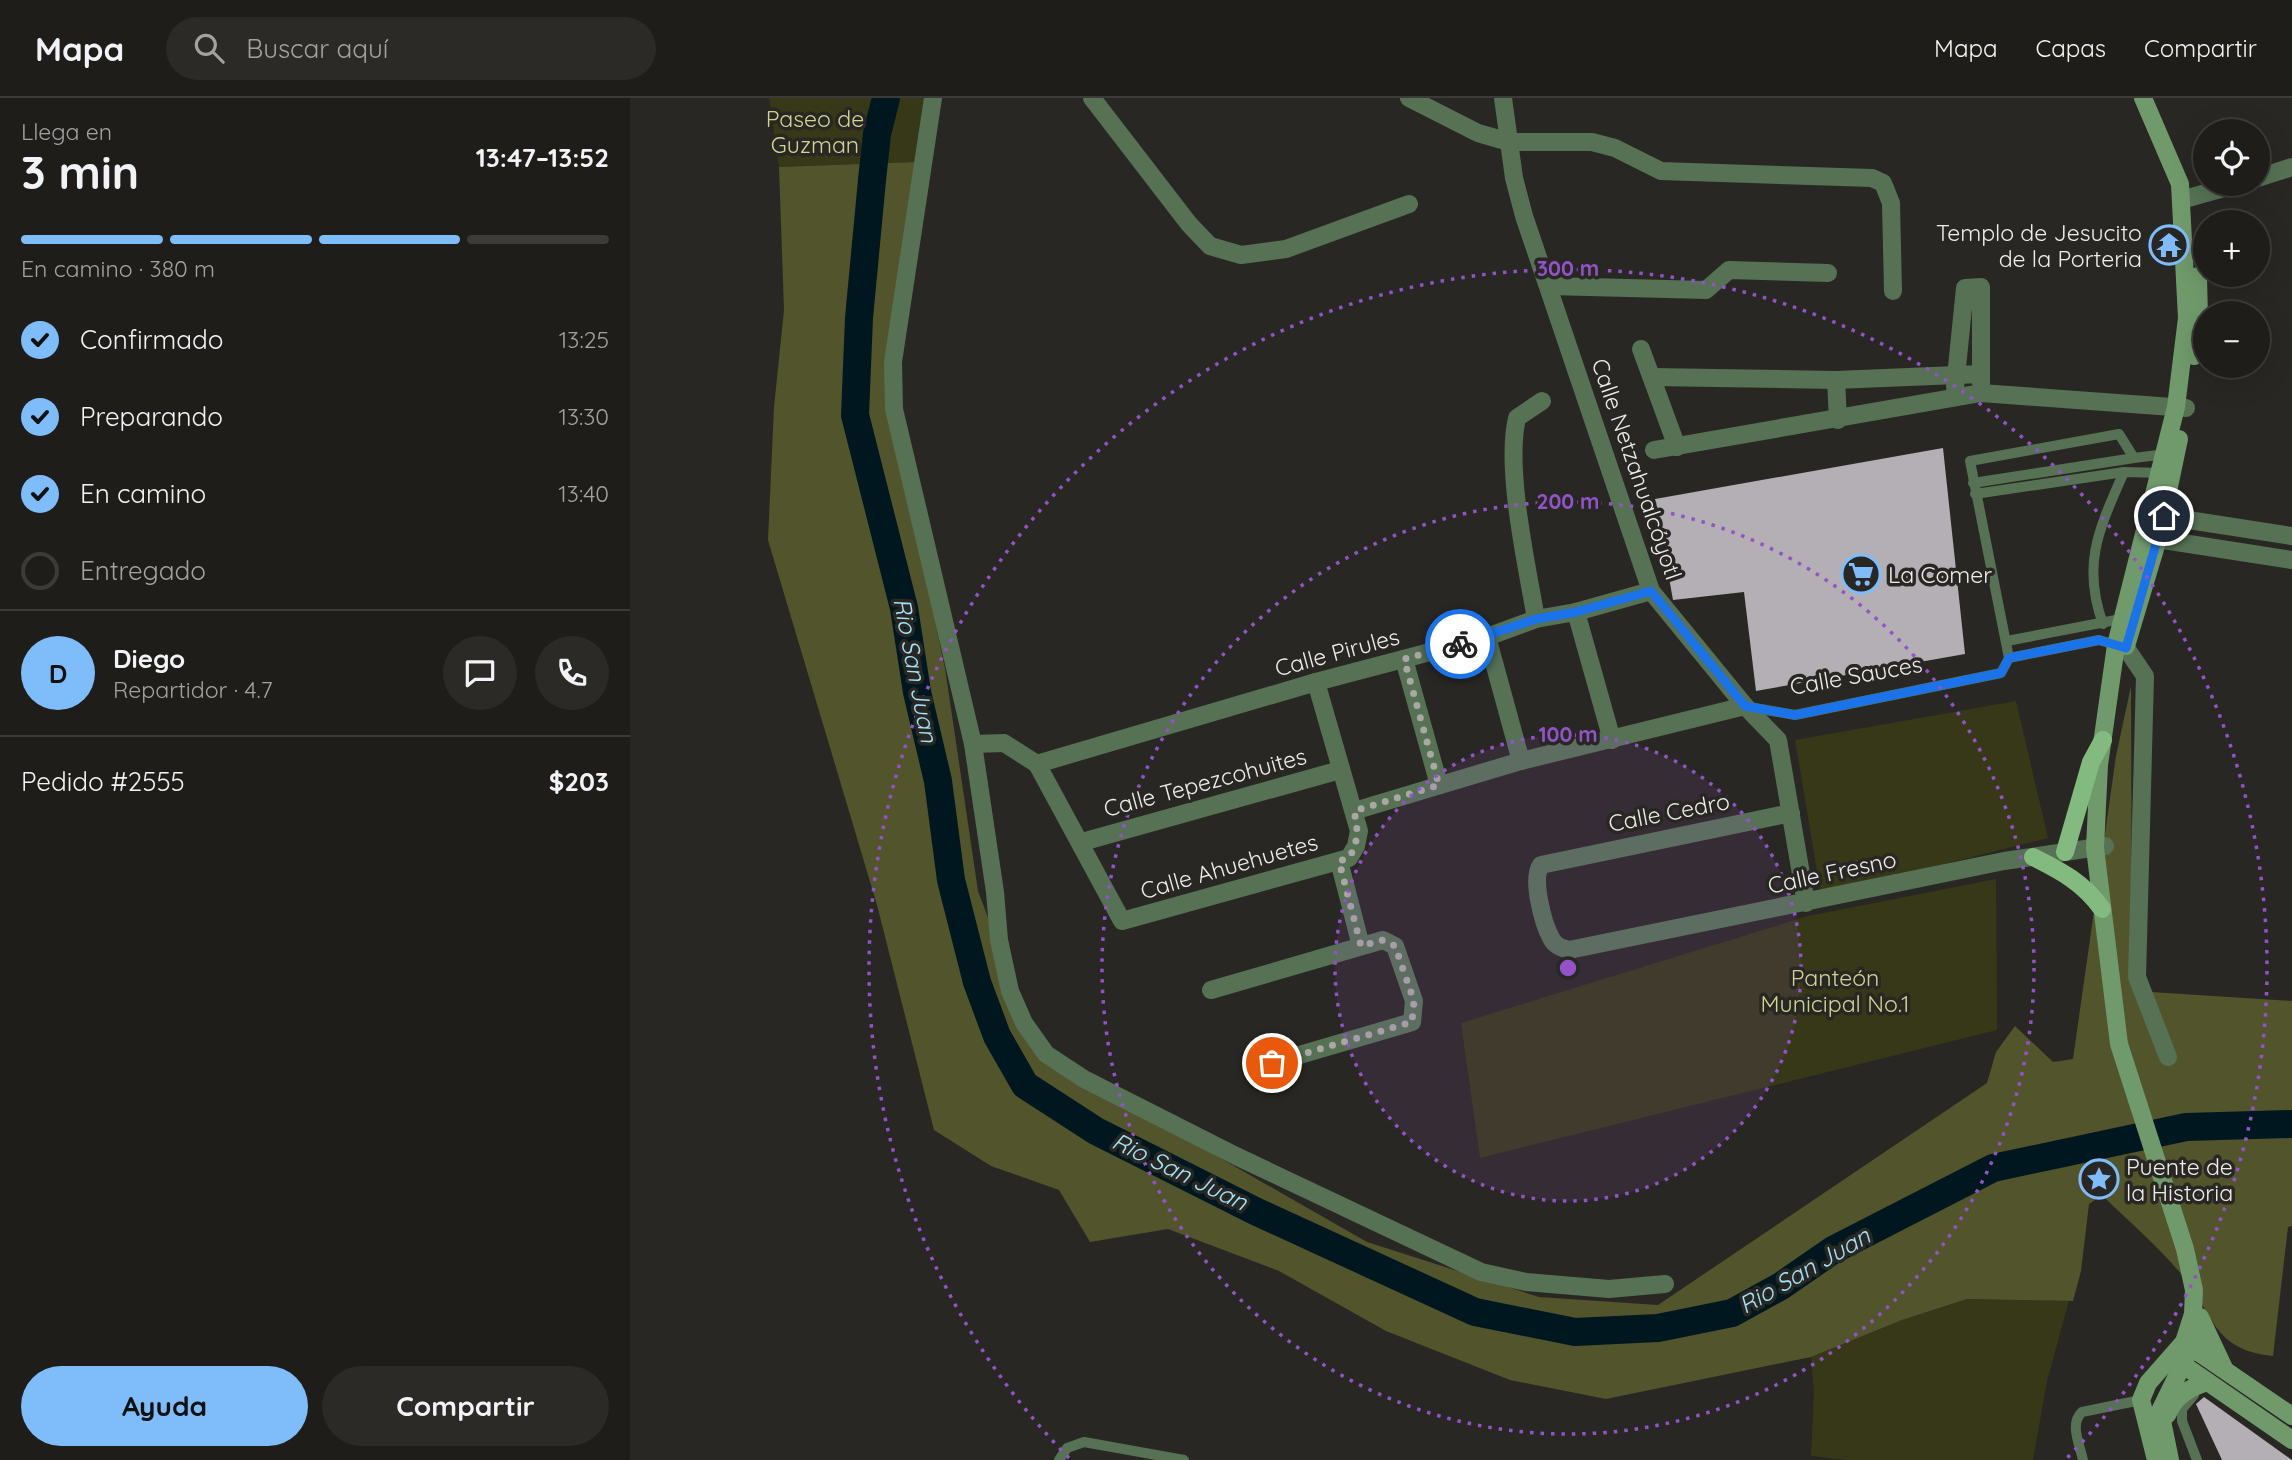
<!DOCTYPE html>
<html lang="es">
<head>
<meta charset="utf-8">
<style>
  body { margin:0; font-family:Quicksand,sans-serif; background:#2c2a27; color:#f1f3f6; height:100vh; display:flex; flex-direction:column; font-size:26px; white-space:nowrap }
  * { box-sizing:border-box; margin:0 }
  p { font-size:23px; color:#a1a2a2 }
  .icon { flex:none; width:38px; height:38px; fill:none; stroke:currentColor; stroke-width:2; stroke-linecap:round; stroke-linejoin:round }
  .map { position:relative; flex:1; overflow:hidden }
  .side { display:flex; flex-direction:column; background:#1f1d1a; width:630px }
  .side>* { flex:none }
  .tools { position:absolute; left:1563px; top:21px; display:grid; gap:14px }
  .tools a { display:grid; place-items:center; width:77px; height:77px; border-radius:50%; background:#1f1d1a; box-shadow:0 7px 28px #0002,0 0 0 2px #3c3b39; font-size:35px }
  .pin { position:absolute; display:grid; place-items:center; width:60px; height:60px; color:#fff; margin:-30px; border:4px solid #fff; border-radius:50%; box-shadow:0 2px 7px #0007 }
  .courier { position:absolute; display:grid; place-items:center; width:70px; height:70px; margin:-35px; border:5px solid #1a73e8; border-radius:50%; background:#fff; color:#222; box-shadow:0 2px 9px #0007 }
  .head em { font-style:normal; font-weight:700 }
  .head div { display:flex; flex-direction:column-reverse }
  .head { display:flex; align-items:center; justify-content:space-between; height:119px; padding:0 21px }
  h1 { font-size:46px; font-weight:700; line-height:52px }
  .bar { display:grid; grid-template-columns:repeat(4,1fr); gap:10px 7px; align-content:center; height:84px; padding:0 21px }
  .bar i { height:9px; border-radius:5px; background:#3c3b39 }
  .bar .active { background:#7fbdfa }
  .bar p { grid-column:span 4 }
  .line { display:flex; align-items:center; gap:18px; padding:0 21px; border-top:2px solid #3c3b39 }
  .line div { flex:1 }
  .round { display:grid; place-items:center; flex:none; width:74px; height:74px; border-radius:37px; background:#2c2a27 }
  ol { padding:0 21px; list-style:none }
  li { display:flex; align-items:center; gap:21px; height:77px }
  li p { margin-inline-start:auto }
  li .icon { padding:7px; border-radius:50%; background:#7fbdfa; color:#111; stroke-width:4 }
  li:last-child { color:#a1a2a2 }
  li i { width:38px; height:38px; border:4px solid #3c3b39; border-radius:50% }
  .button { display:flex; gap:14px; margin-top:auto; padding:14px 21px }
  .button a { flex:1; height:80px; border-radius:42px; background:#7fbdfa; color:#111; font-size:28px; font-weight:700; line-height:80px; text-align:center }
  .button a+a { background:#2c2a27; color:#f1f3f6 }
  header { display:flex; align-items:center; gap:42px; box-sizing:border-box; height:98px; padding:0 35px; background:#1f1d1a; border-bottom:2px solid #3c3b39 }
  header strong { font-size:33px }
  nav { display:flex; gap:38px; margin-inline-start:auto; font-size:24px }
  .search { width:490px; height:63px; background:#2c2a27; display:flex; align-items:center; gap:18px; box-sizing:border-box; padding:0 24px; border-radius:38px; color:#a1a2a2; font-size:26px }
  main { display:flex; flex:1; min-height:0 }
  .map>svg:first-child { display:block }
  .green { fill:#363818 }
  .forest { fill:#52542c }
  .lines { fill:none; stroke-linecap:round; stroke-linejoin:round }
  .river { stroke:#00171f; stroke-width:28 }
  .building { fill:#b4afb4 }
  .lane { stroke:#567154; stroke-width:10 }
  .street { stroke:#567154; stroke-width:18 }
  .secondary { stroke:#709a6c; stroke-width:18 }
  .primary { stroke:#83ba7f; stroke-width:18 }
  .done { stroke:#a9a8a5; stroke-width:7; stroke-dasharray:0 12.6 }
  .route { stroke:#1a73e8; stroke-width:9 }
  .ring { fill:none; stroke:#9253c8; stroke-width:3.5; stroke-dasharray:3.5 7 }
  .labels { text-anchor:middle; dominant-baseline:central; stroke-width:7; stroke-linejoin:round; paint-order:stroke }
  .park-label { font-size:23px; fill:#cfd590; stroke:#292723 }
  .poi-label { font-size:23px; fill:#eeedeb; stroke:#292723; text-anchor:start }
  .street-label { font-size:23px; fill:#eeedeb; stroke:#292723 }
  .water-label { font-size:24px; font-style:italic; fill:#a2e3f9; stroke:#292723 }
  .centre { fill:#9253c8; stroke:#292723; stroke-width:3.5 }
  .ring-label { font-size:21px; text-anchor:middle; font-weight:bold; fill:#9253c8; stroke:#292723; stroke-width:7; stroke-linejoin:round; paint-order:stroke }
</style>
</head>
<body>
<header>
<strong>Mapa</strong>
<div class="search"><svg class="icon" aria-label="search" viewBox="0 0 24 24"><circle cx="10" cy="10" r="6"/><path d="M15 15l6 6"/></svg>Buscar aquí</div>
<nav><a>Mapa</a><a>Capas</a><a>Compartir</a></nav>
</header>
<main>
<section class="side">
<div class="head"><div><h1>3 min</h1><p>Llega en</p></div><em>13:47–13:52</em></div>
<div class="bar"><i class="active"></i><i class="active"></i><i class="active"></i><i></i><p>En camino · 380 m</p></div>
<ol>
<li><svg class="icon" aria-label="check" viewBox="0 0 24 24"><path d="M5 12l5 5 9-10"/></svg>Confirmado<p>13:25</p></li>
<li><svg class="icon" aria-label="check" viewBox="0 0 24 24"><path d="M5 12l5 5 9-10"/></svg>Preparando<p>13:30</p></li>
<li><svg class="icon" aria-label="check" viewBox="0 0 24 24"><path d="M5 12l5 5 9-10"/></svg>En camino<p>13:40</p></li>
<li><i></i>Entregado</li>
</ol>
<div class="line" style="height:126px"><b class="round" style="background:#7fbdfa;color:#111">D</b><div><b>Diego</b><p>Repartidor · 4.7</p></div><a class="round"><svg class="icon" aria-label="chat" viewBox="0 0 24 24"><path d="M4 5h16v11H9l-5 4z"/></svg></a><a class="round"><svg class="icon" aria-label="phone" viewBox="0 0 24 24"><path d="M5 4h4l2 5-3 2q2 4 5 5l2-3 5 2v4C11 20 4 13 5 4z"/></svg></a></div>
<div class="line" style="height:91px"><div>Pedido #2555</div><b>$203</b></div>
<div class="button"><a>Ayuda</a><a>Compartir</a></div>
</section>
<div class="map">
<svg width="1662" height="1362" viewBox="0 0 1662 1362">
  <rect width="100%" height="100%" fill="#292723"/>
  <!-- green -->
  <g class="green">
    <polygon points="139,0 297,0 286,64 149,69"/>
    <polygon points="1386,603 1418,740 1191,797 1165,642"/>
    <polygon points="1366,781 1367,932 850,1060 831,925 1178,818"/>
    <polygon points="1337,1201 1439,1203 1417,1283 1403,1362 1219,1362 1181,1358 1184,1295 1181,1259 1272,1222"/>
  </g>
  <!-- forest -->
  <path class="forest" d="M286,64L255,291L315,570L348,793L412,963L550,1037L737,1144L909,1199L1028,1207L1357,985L1366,954L1385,928L1423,964L1443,961L1486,658L1501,588L1502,881L1521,894L1662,903V1128L1658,1129L1643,1258C1581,1252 1584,1214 1552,1177C1528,1148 1498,1123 1472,1097L1459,1106L1451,1173L1443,1203L1337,1201L1272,1222L1181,1259L976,1301L880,1282L756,1233L649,1173L538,1131L460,1144L429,1092L361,1068L304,1032L247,807L138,442L144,309L154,212L149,69Z"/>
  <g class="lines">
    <!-- river -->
    <polyline class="river" points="256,0 247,36 242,82 229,220 225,317 274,510 287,594 308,683 321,782 347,884 367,938 395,987 466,1033 625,1113 845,1214 945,1234 1028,1230 1102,1215 1151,1188 1203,1152 1363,1070 1556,1029 1662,1026"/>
  </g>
  <!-- building -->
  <g class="building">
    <polygon points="1313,350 1335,556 1126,593 1114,494 1043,502 1025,401"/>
    <polygon points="1574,1299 1662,1362 1592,1362 1566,1306"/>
  </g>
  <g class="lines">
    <!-- lane -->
    <g class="lane">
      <polyline points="1343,385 1504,360"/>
      <polyline points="1345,396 1494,374 1531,375"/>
      <path d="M1473,526C1451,465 1470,429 1494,374"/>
      <polyline points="1377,543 1491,521"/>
      <polyline points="1379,560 1340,363 1489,336 1504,360 1536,356"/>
      <polyline points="1119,609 1165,617 1371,575 1379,560 1469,542 1486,547"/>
      <polyline points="1564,1297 1552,1311 1552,1323 1567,1362"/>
      <polyline points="429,1362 437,1350 454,1344 554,1362"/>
      <path d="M1453,1362C1450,1347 1439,1326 1452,1314L1511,1302"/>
    </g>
    <!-- street -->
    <g class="street">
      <polyline points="303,0 263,264 264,311 343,646 374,645 407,666"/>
      <polyline points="462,0 559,126 580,148 611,157 656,151 779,106"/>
      <polyline points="779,0 848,35 879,44 962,44 985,50 1031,73 1242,80 1253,85 1261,105 1263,193"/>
      <polyline points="873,0 884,80 894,118 1021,493 1115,608 1148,642 1176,805"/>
      <polyline points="1628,80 1662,69"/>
      <polyline points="1551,102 1608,86"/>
      <polyline points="919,188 1076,192 1099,172 1198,175"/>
      <polyline points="1011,251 1047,349"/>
      <polyline points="1022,279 1206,282 1351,276"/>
      <polyline points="1206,282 1208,322"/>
      <polyline points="1325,289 1335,190 1351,189 1351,285"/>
      <polyline points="1024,352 1351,295 1556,310"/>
      <polyline points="1520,416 1662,438"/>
      <polyline points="1514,439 1662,462"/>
      <polyline points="946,514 982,642"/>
      <path d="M906,521C897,468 875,371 887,320L912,303"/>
      <polyline points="857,539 891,663"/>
      <polyline points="1486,547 1496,550 1515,578 1507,879 1538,959"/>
      <polyline points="774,561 809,687"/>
      <polyline points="343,646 365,794 369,842 380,893 394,925 416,956 454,981 606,1058 851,1174 896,1184 979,1191 1035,1186"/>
      <polyline points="407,666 686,584 857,539 906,521 946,514 1021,493"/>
      <polyline points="407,666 492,823 719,760 726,748 729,733 686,584"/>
      <polyline points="724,713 891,663 1115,608"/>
      <path d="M1161,715L911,767C901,781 913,825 921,840C925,848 932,850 939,852L1374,763L1475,748"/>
      <polyline points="452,744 710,672"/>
      <polyline points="709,763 731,848"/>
      <polyline points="581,892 753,842 765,848 784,903 782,924 642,965"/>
    </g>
    <!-- secondary -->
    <g class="secondary">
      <polyline points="1513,0 1550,86 1557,220 1546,309 1486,547 1469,667 1465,750 1489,946 1555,1151 1564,1192 1563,1216 1554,1244 1518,1285 1511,1302 1526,1362"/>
      <polyline points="1564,258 1569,221 1568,178"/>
      <polyline points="1496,548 1528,441 1549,341"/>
      <polyline points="1570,1219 1594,1270"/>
      <polyline points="1555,1245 1662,1318"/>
      <polyline points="1546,1262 1662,1342"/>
      <path d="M1537,1317C1545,1298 1557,1291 1577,1284"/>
      <polyline points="1540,1362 1530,1313 1567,1237"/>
    </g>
    <!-- primary -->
    <g class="primary">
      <polyline points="1435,754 1461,664 1473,642"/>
      <path d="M1403,759C1431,773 1454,785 1472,811"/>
    </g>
  </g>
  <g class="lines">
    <!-- done -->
    <path class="done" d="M642,965L782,924L784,903L765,848L753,842L731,848L709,763L719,760C729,743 728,731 724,713L809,687L774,561L830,546"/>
    <!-- route -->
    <polyline class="route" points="830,546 906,521 946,514 1021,493 1115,608 1165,617 1371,575 1379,560 1469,542 1496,550 1534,418"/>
  </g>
  <!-- distance rings -->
  <circle cx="938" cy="870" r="233" fill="#9253c8" fill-opacity=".12"/>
  <g class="ring">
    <circle cx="938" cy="870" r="233"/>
    <circle cx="938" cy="870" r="466"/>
    <path d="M439 1360A699 699 0 1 1 1437 1360"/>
  </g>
  <!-- icons -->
  <defs>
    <g id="temple-ring" transform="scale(2.0125)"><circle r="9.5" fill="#292723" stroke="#7fbdfa" stroke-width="1.5"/><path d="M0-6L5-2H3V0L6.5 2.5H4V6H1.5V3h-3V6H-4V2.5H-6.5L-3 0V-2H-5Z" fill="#7fbdfa"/></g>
    <g id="supermarket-ring" transform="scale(2.0125)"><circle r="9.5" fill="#292723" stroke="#7fbdfa" stroke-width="1.5"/><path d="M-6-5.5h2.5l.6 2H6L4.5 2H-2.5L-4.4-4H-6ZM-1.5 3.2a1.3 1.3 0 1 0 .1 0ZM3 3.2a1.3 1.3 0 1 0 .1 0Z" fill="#7fbdfa"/></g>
    <g id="sight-ring" transform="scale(2.0125)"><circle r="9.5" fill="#292723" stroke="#7fbdfa" stroke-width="1.5"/><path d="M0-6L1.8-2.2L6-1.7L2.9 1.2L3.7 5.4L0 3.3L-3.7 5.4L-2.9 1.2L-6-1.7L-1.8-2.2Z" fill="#7fbdfa"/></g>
  </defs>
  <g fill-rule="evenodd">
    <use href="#temple-ring" x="1539" y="147"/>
    <use href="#supermarket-ring" x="1231" y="476"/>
    <use href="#sight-ring" x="1469" y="1081"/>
  </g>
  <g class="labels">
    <!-- park labels -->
    <g class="park-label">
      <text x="185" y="20">Paseo de<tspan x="185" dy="26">Guzman</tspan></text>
      <text x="1205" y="879">Panteón<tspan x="1205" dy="26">Municipal No.1</tspan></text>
    </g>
    <!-- poi labels -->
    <g class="poi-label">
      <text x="1512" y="134" text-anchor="end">Templo de Jesucito<tspan x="1512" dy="26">de la Porteria</tspan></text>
      <text x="1258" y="476">La Comer</text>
      <text x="1496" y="1068">Puente de<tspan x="1496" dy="26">la Historia</tspan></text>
    </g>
    <!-- street labels -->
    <g class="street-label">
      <text transform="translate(1007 371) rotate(71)">Calle Netzahualcóyotl</text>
      <text transform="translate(707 554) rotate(-15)">Calle Pirules</text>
      <text transform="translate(1226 577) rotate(-10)">Calle Sauces</text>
      <text transform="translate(575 684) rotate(-15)">Calle Tepezcohuites</text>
      <text transform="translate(1039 714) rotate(-11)">Calle Cedro</text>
      <text transform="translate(599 768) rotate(-16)">Calle Ahuehuetes</text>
      <text transform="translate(1202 774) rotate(-12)">Calle Fresno</text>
    </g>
    <!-- water labels -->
    <g class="water-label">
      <text transform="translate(286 572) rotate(79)">Rio San Juan</text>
      <text transform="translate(550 1073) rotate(26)">Rio San Juan</text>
      <text transform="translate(1174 1172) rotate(-30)">Rio San Juan</text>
    </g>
  </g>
  <circle cx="938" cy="870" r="10" class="centre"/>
  <g class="ring-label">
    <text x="938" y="178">300 m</text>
    <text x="938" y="411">200 m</text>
    <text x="938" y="644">100 m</text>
  </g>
</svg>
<div class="tools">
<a><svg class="icon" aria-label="locate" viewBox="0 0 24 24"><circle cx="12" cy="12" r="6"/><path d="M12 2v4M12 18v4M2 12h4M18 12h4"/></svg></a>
<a>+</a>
<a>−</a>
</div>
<div class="pin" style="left:642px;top:965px;background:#ea580c"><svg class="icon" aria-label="bag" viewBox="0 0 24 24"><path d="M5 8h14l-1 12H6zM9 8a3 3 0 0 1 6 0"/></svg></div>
<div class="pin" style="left:1534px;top:418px;background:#1f2937"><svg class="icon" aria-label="home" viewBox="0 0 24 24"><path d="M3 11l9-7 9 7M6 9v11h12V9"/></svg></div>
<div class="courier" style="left:830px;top:546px"><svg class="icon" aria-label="bike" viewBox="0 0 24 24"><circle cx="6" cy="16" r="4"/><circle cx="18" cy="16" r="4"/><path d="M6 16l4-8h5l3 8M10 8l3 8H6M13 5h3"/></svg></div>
</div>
</main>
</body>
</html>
